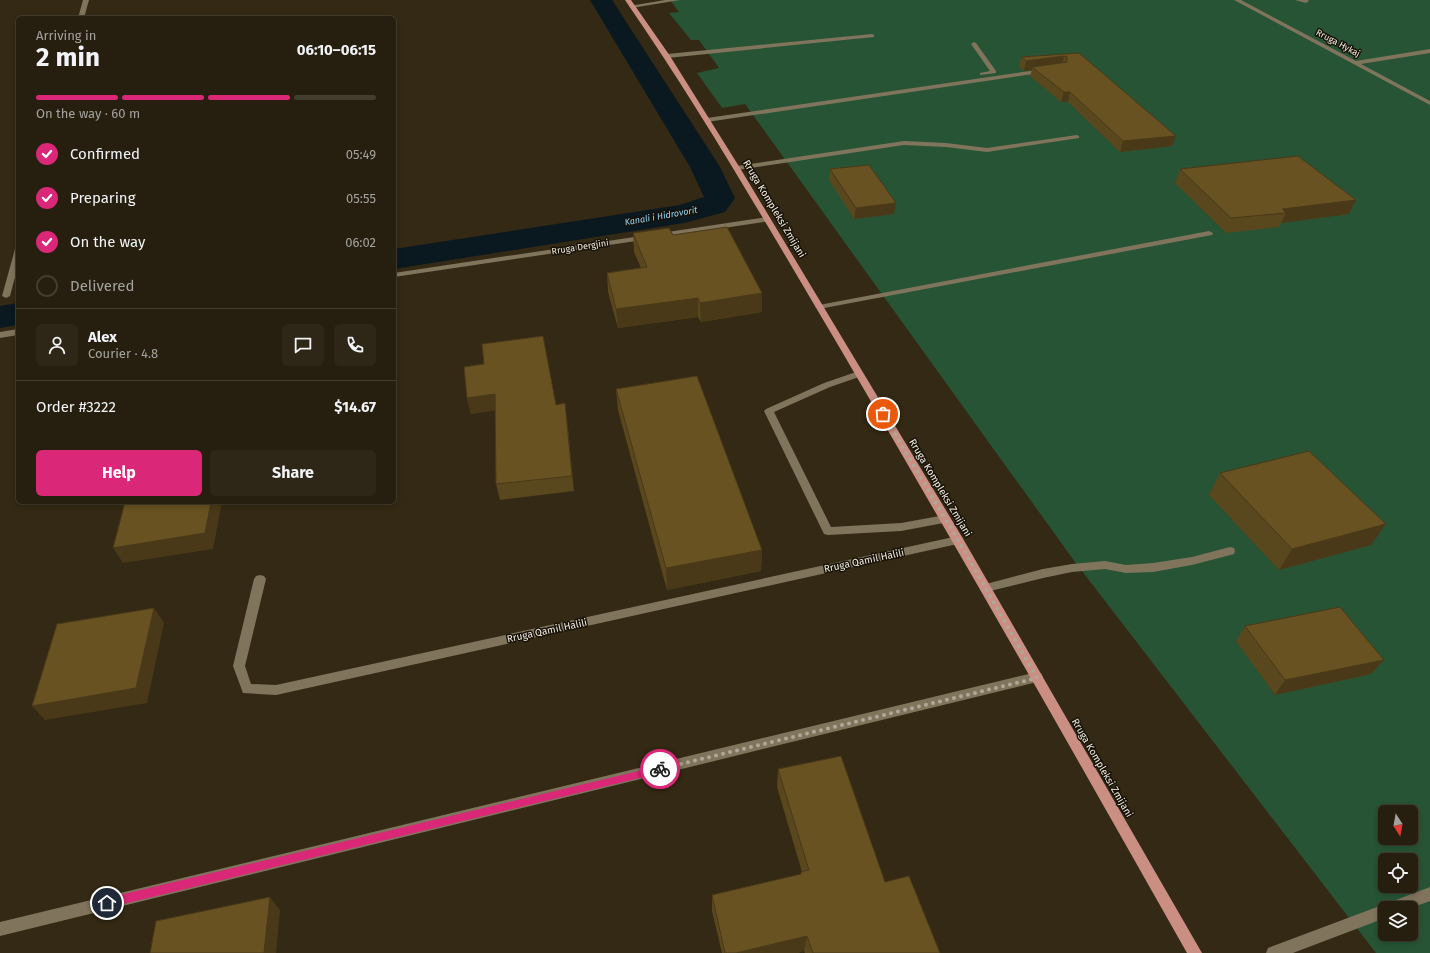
<!DOCTYPE html>
<html lang="en">
<head>
<meta charset="utf-8">
<style>
  body { margin:0; font-family:"Fira Sans",sans-serif; background:#2e2718; color:#f1f3f6; height:100vh; display:flex; flex-direction:column; font-size:15px; white-space:nowrap }
  * { box-sizing:border-box; margin:0 }
  p { font-size:13px; color:#a4a29e }
  .icon { flex:none; width:22px; height:22px; fill:none; stroke:currentColor; stroke-width:2; stroke-linecap:round; stroke-linejoin:round }
  .map { position:relative; flex:1; overflow:hidden }
  .sheet { position:absolute; left:16px; top:16px; width:380px; height:488px; display:flex; flex-direction:column; background:#261f0f; border-radius:6px; box-shadow:0 2px 6px #0003,0 0 0 1px #423d2f }
  .sheet>* { flex:none }
  .needle { width:26px; rotate:169deg }
  .fabs { position:absolute; left:1378px; top:805px; display:grid; gap:8px }
  .fabs a { display:grid; place-items:center; width:40px; height:40px; border-radius:6px; background:#261f0f; box-shadow:0 2px 6px #0003,0 0 0 1px #423d2f; font-size:20px }
  .pin { position:absolute; display:grid; place-items:center; width:34px; height:34px; color:#fff; margin:-17px; border:2px solid #fff; border-radius:50%; box-shadow:0 1px 4px #0007 }
  .courier { position:absolute; display:grid; place-items:center; width:40px; height:40px; margin:-20px; border:3px solid #db2777; border-radius:50%; background:#fff; color:#222; box-shadow:0 1px 5px #0007 }
  .overview em { font-style:normal; font-weight:700 }
  .overview div { display:flex; flex-direction:column-reverse }
  .overview { display:flex; align-items:center; justify-content:space-between; height:68px; padding:0 20px }
  h1 { font-size:26px; font-weight:700; line-height:30px }
  .bar { display:grid; grid-template-columns:repeat(4,1fr); gap:6px 4px; align-content:center; height:48px; padding:0 20px }
  .bar i { height:5px; border-radius:3px; background:#423d2f }
  .bar .on { background:#db2777 }
  .bar p { grid-column:span 4 }
  .line { display:flex; align-items:center; gap:10px; padding:0 20px; border-top:1px solid #423d2f }
  .line div { flex:1 }
  .round { display:grid; place-items:center; flex:none; width:42px; height:42px; border-radius:6px; background:#2e2718 }
  ol { padding:0 20px; list-style:none }
  li { display:flex; align-items:center; gap:12px; height:44px }
  li p { margin-inline-start:auto }
  li .icon { padding:4px; border-radius:50%; background:#db2777; color:#fff; stroke-width:4 }
  li:last-child { color:#a4a29e }
  li i { width:22px; height:22px; border:2px solid #423d2f; border-radius:50% }
  .primary-button { display:flex; gap:8px; margin-top:auto; padding:8px 20px }
  .primary-button a { flex:1; height:46px; border-radius:6px; background:#db2777; color:#fff; font-size:16px; font-weight:700; line-height:46px; text-align:center }
  .primary-button a+a { background:#2e2718; color:#f1f3f6 }
  .map>svg:first-child { display:block }
  .green { fill:#275434; fill-rule:evenodd }
  .lines { fill:none; stroke-linecap:round; stroke-linejoin:round }
  .canal { fill:#0a181f; fill-rule:evenodd }
  .minor { fill:#80745d; fill-rule:evenodd }
  .major { fill:#ca8e82; fill-rule:evenodd }
  .wall { fill:#59471d }
  .shaded-wall { fill:#493918 }
  .building { fill:#685222; stroke:#493918 }
  .route { fill:#db2777 }
  .done { stroke:#afa898; stroke-width:4; stroke-dasharray:0 7.2 }
  .labels { text-anchor:middle; dominant-baseline:central; stroke-width:3; stroke-linejoin:round; paint-order:stroke }
  .far-street-label { font-size:9px; fill:#f2ecdf; stroke:#171209 }
  .far-water-label { font-size:9px; font-style:italic; fill:#90d8fe; stroke:#171209 }
  .street-label { font-size:10px; fill:#f2ecdf; stroke:#171209 }
</style>
</head>
<body>
<div class="map">
<svg width="1430" height="953" viewBox="0 0 1430 953">
  <rect width="100%" height="100%" fill="#332914"/>
  <!-- green -->
  <path class="green" d="M670,0H1430V953H1376L1075,562L745,104L722,108L697,73L719,68L699,40H691L669,13L679,12ZM1385,812H1411V838H1385ZM1385,860H1411V886H1385ZM1385,908H1411V934H1385Z"/>
  <g class="lines">
    <!-- canal -->
    <g class="canal">
      <polygon points="590,0 612,0 720,167 735,198 725,212 684,223 394,269 394,249 680,205 704,197 690,167"/>
      <polygon points="18,303 18,325 0,328 0,306"/>
    </g>
    <!-- minor -->
    <g class="minor">
      <polygon points="83,0 89,0 84,18 78,18"/>
      <polygon points="665,0 680,0 632,8 629,6"/>
      <polygon points="1234,0 1241,0 1356,61 1430,49 1430,53 1361,64 1430,101 1430,105"/>
      <polygon points="1295,0 1308,0 1309,1 1306,3"/>
      <polygon points="872,34 874,35 874,37 667,58 664,56 667,54"/>
      <polygon points="974,42 976,43 996,71 996,73 980,75 980,73 990,71 971,44"/>
      <polygon points="1044,69 1047,71 1046,72 707,122 704,120 707,118"/>
      <polygon points="1077,135 1079,136 1079,138 987,152 946,147 904,145 737,170 734,168 737,166 904,141 946,143 987,148"/>
      <polygon points="767,217 770,217 770,221 394,277 394,273"/>
      <polygon points="1209,231 1213,233 1212,235 819,309 815,307 819,305"/>
      <polygon points="15,249 18,249 18,266 10,296 6,298 2,296"/>
      <polygon points="18,329 18,335 0,338 0,332"/>
      <polygon points="859,371 862,372 863,374 862,376 830,387 774,412 831,527 901,523 945,515 949,516 950,519 949,522 901,531 828,535 824,534 764,411 766,409 824,383"/>
      <polygon points="958,536 962,537 963,540 962,543 276,695 243,693 233,666 254,579 256,576 260,575 264,576 266,579 245,666 251,684 276,685"/>
      <polygon points="1230,547 1234,548 1235,551 1234,554 1192,565 1153,572 1126,573 1105,569 1072,572 1043,578 986,592 982,591 980,588 982,585 986,584 1043,569 1072,564 1105,561 1126,565 1153,563 1192,557"/>
      <polygon points="1037,672 1041,673 1043,677 1041,681 1037,682 0,936 0,922"/>
      <polygon points="1430,887 1430,901 1411,908 1385,908 1385,918 1293,953 1266,953 1268,948 1273,946 1385,904 1387,905 1388,903"/>
    </g>
    <!-- major -->
    <path class="major" d="M625,0H631L670,56L740,168L962,537L1202,953H1187C1073,751 958,550 841,350C771,232 703,113 625,0Z"/>
  </g>
  <!-- wall -->
  <g class="wall">
    <polygon points="1079,53 1176,136 1172,146 1120,152 1068,102 1061,102 1030,76 1032,70 1024,71 1019,67 1021,57"/>
    <polygon points="830,169 894,214 854,219 829,180"/>
    <polygon points="1180,169 1356,200 1349,214 1281,223 1279,227 1226,233 1175,183"/>
    <polygon points="633,233 673,235 762,293 762,312 701,322 698,317 618,328 608,292 607,273 641,268 634,252"/>
    <polygon points="616,389 762,550 761,571 667,590 618,410"/>
    <polygon points="467,398 556,405 567,419 574,491 500,500 496,484 495,410 471,414"/>
    <polygon points="1220,473 1371,545 1279,570 1209,495"/>
    <polygon points="1245,626 1371,674 1275,695 1236,641"/>
    <polygon points="778,769 885,882 940,953 805,953 804,951 797,953 722,953 712,911 712,895 801,874 801,872 802,872 777,787"/>
  </g>
  <!-- shaded-wall -->
  <g class="shaded-wall">
    <polygon points="1064,56 1062,66 1032,67 1032,70 1024,71 1026,61"/>
    <polygon points="1064,92 1070,92 1068,102 1061,102"/>
    <polygon points="1176,136 1172,146 1120,152 1123,141"/>
    <polygon points="1356,200 1349,214 1281,223 1286,213 1282,209"/>
    <polygon points="896,203 894,214 854,219 856,208"/>
    <polygon points="762,293 762,312 701,322 700,303"/>
    <polygon points="698,298 698,317 618,328 616,309"/>
    <polygon points="495,394 498,410 471,414 467,398"/>
    <polygon points="565,403 567,419 574,491 572,476"/>
    <polygon points="211,502 222,502 213,549 123,563 113,548"/>
    <polygon points="1386,524 1371,545 1279,570 1292,549"/>
    <polygon points="762,550 761,571 667,590 666,568"/>
    <polygon points="154,608 164,623 147,703 45,720 32,706"/>
    <polygon points="1384,660 1371,674 1275,695 1285,680"/>
    <polygon points="270,897 280,910 276,953 264,953"/>
    <polygon points="807,936 804,951 797,953 736,953"/>
  </g>
  <!-- building -->
  <g class="building">
    <polygon points="1079,53 1176,136 1123,141 1070,92 1064,92 1032,67 1067,62 1067,57 1064,56 1026,61 1021,57"/>
    <polygon points="1298,156 1356,200 1282,209 1286,213 1231,218 1180,169"/>
    <polygon points="869,165 896,203 856,208 830,169"/>
    <polygon points="727,227 762,293 700,303 698,298 616,309 607,273 647,267 633,233 669,228 673,235"/>
    <polygon points="543,336 556,405 565,403 572,476 496,484 495,394 467,398 464,367 484,364 482,344"/>
    <polygon points="697,376 762,550 666,568 616,389"/>
    <polygon points="1309,451 1386,524 1292,549 1220,473"/>
    <polygon points="125,502 211,502 205,533 113,548"/>
    <polygon points="1340,607 1384,660 1285,680 1245,626"/>
    <polygon points="154,608 136,688 32,706 57,624"/>
    <polygon points="841,756 885,882 909,876 940,953 813,953 807,936 736,953 725,953 712,895 801,874 801,872 809,870 778,769"/>
    <polygon points="270,897 264,953 150,953 156,921"/>
  </g>
  <!-- route -->
  <polygon class="route" points="660,766 664,769 660,773 107,908 104,906 103,903 104,900 107,898"/>
  <g class="lines">
    <!-- done -->
    <polyline class="done" points="660,769 1037,678 958,540 883,414"/>
  </g>
  <g class="labels">
    <!-- far-street labels -->
    <g class="far-street-label">
      <text transform="translate(1338 43) rotate(28)">Rruga Hykaj</text>
      <text transform="translate(580 247) rotate(-9)">Rruga Dergjini</text>
    </g>
    <!-- far-water labels -->
    <g class="far-water-label">
      <text transform="translate(661 216) rotate(-10)">Kanali i Hidrovorit</text>
    </g>
    <!-- street labels -->
    <g class="street-label">
      <text transform="translate(774 209) rotate(59)">Rruga Kompleksi Zmijani</text>
      <text transform="translate(940 488) rotate(59)">Rruga Kompleksi Zmijani</text>
      <text transform="translate(864 561) rotate(-12)">Rruga Qamil Halili</text>
      <text transform="translate(547 631) rotate(-12)">Rruga Qamil Halili</text>
      <text transform="translate(1102 768) rotate(60)">Rruga Kompleksi Zmijani</text>
    </g>
  </g>
</svg>
<div class="fabs">
<a><svg class="needle" viewBox="-14 -14 28 28"><path d="M0-13l5 13h-10z" fill="#e53935"/><path d="M0 13l5-13h-10z" fill="#a4a29e"/></svg></a>
<a><svg class="icon" aria-label="locate" viewBox="0 0 24 24"><circle cx="12" cy="12" r="6"/><path d="M12 2v4M12 18v4M2 12h4M18 12h4"/></svg></a>
<a><svg class="icon" aria-label="layers" viewBox="0 0 24 24"><path d="M12 4l9 5-9 5-9-5zM3 14l9 5 9-5"/></svg></a>
</div>
<div class="pin" style="left:883px;top:414px;background:#ea580c"><svg class="icon" aria-label="bag" viewBox="0 0 24 24"><path d="M5 8h14l-1 12H6zM9 8a3 3 0 0 1 6 0"/></svg></div>
<div class="pin" style="left:107px;top:903px;background:#1f2937"><svg class="icon" aria-label="home" viewBox="0 0 24 24"><path d="M3 11l9-7 9 7M6 9v11h12V9"/></svg></div>
<div class="courier" style="left:660px;top:769px"><svg class="icon" aria-label="bike" viewBox="0 0 24 24"><circle cx="6" cy="16" r="4"/><circle cx="18" cy="16" r="4"/><path d="M6 16l4-8h5l3 8M10 8l3 8H6M13 5h3"/></svg></div>
<section class="sheet">
<div class="overview"><div><h1>2 min</h1><p>Arriving in</p></div><em>06:10–06:15</em></div>
<div class="bar"><i class="on"></i><i class="on"></i><i class="on"></i><i></i><p>On the way · 60 m</p></div>
<ol>
<li><svg class="icon" aria-label="check" viewBox="0 0 24 24"><path d="M5 12l5 5 9-10"/></svg>Confirmed<p>05:49</p></li>
<li><svg class="icon" aria-label="check" viewBox="0 0 24 24"><path d="M5 12l5 5 9-10"/></svg>Preparing<p>05:55</p></li>
<li><svg class="icon" aria-label="check" viewBox="0 0 24 24"><path d="M5 12l5 5 9-10"/></svg>On the way<p>06:02</p></li>
<li><i></i>Delivered</li>
</ol>
<div class="line" style="height:72px"><a class="round"><svg class="icon" aria-label="person" viewBox="0 0 24 24"><circle cx="12" cy="8" r="4"/><path d="M4 21q1-7 8-7t8 7"/></svg></a><div><b>Alex</b><p>Courier · 4.8</p></div><a class="round"><svg class="icon" aria-label="chat" viewBox="0 0 24 24"><path d="M4 5h16v11H9l-5 4z"/></svg></a><a class="round"><svg class="icon" aria-label="phone" viewBox="0 0 24 24"><path d="M5 4h4l2 5-3 2q2 4 5 5l2-3 5 2v4C11 20 4 13 5 4z"/></svg></a></div>
<div class="line" style="height:52px"><div>Order #3222</div><b>$14.67</b></div>
<div class="primary-button"><a>Help</a><a>Share</a></div>
</section>
</div>
</body>
</html>
